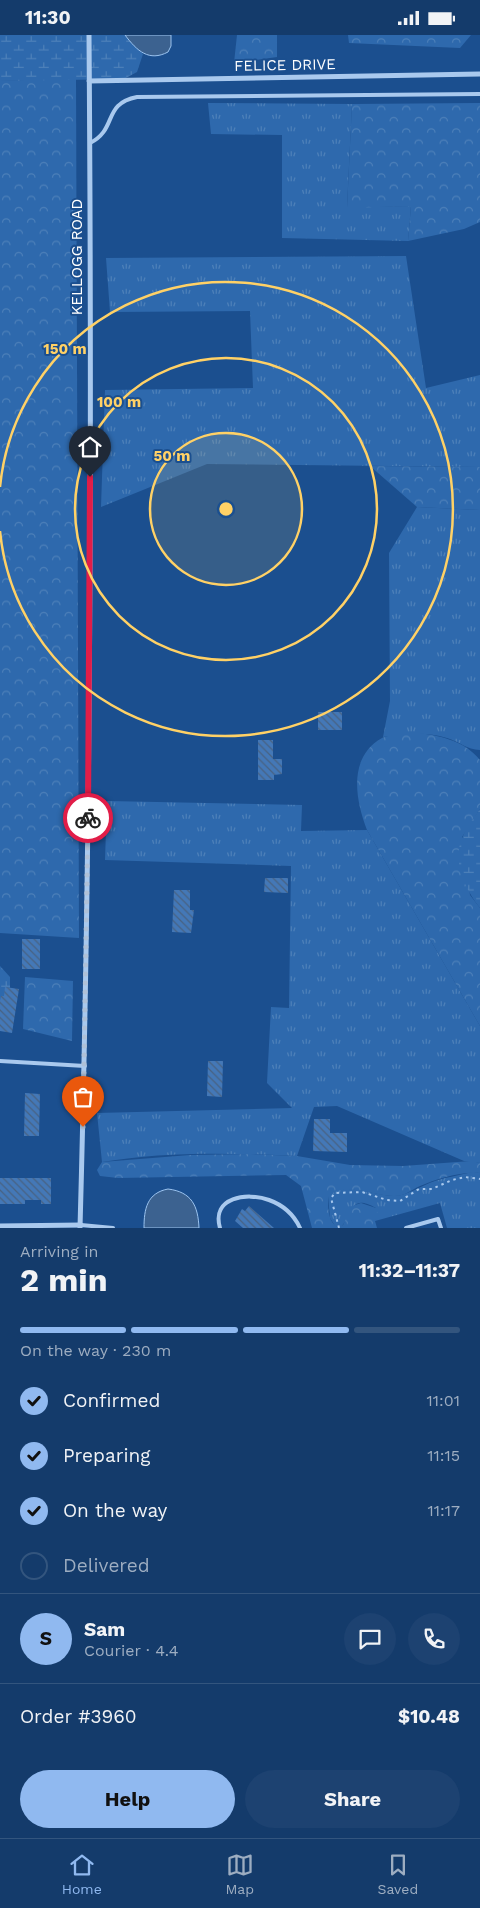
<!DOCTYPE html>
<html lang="en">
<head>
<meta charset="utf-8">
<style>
  body { margin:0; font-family:"Work Sans",sans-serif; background:#1d4271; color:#f1f3f6; height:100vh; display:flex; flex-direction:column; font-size:19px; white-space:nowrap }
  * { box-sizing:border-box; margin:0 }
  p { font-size:16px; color:#9dadc1 }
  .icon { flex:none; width:28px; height:28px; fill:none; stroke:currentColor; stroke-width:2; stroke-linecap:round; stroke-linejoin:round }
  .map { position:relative; height:1193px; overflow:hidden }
  .drawer { display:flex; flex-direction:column; background:#143b6b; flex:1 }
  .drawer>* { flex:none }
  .pin { position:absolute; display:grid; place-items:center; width:42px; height:42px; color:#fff; margin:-51px -21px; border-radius:50% 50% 50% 0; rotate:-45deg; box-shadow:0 0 5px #0007 }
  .pin .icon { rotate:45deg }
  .courier { position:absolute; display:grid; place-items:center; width:50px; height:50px; margin:-25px; border:4px solid #e11d48; border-radius:50%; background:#fff; color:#222; box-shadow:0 1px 6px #0007 }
  .head em { font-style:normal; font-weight:700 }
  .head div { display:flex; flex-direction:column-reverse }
  .head { display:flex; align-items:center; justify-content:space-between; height:85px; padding:0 20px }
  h1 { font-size:32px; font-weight:700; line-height:38px }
  .bar { display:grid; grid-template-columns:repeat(4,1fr); gap:8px 5px; align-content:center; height:60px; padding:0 20px }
  .bar i { height:6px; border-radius:4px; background:#33557e }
  .bar .current { background:#90b9f0 }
  .bar p { grid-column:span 4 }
  .line { display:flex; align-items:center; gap:12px; padding:0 20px; border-top:1px solid #33557e }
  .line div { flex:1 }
  .round { display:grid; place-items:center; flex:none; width:52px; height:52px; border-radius:26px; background:#1d4271 }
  ol { padding:0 20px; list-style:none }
  li { display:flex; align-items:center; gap:15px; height:55px }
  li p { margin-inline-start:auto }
  li .icon { padding:5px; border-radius:50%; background:#90b9f0; color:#111; stroke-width:4 }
  li:last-child { color:#9dadc1 }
  li i { width:28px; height:28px; border:2px solid #33557e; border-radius:50% }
  .primary-button { display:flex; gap:10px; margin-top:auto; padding:10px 20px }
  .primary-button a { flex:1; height:58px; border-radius:30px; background:#90b9f0; color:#111; font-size:20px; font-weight:700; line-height:58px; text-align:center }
  .primary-button a+a { background:#1d4271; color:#f1f3f6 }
  .status { display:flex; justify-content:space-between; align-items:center; height:35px; padding:0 25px; background:#143b6b; direction:ltr }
  .status svg { height:14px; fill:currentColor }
  .dock { display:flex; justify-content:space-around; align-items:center; height:70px; border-top:1px solid #33557e; background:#143b6b; font-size:14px; color:#9dadc1 }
  .dock a { display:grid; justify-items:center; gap:2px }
  .dock .current { color:#90b9f0 }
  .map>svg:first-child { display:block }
  .grass { fill:url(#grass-tufts) }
  .forest { fill:url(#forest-crowns) }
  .wetland { fill:url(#wetland-marsh) }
  .water { fill:#3c6290; stroke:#9cc4f0 }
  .building { fill:url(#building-back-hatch) }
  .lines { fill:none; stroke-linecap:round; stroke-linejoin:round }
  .path { stroke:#a9c9ee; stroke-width:2; stroke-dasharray:2.5 4; stroke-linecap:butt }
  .lane { stroke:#a9c9ee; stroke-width:4 }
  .street { stroke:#a9c9ee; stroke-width:5 }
  .done { stroke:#afc1d8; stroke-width:5; stroke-dasharray:0 9 }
  .route { stroke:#e11d48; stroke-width:6 }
  .ring { fill:none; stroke:#ffd166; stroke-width:2.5 }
  .labels { text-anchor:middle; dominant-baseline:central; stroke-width:4; stroke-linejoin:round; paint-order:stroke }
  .street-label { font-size:15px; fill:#fff; stroke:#1b4f8f }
  .centre { fill:#ffd166; stroke:#1b4f8f; stroke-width:2.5 }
  .ring-label { font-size:15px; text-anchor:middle; font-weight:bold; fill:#ffd166; stroke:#1b4f8f; stroke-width:4; stroke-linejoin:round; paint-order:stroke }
</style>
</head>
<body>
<div class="status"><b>11:30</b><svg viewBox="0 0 49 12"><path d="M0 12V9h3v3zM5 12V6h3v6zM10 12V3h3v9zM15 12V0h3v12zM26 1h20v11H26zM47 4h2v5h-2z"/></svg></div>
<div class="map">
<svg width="480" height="1193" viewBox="0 0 480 1193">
  <defs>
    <pattern id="grass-tufts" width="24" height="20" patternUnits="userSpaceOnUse" patternTransform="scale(1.25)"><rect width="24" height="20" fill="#2e69ad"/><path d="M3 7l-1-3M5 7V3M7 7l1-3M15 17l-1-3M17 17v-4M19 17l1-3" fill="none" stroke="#4d80b9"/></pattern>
    <pattern id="forest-crowns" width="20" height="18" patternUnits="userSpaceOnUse" patternTransform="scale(1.25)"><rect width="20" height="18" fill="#2e69ad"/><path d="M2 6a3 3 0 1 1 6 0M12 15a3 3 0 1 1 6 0" fill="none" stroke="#4d80b9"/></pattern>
    <pattern id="wetland-marsh" width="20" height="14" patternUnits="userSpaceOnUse" patternTransform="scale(1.25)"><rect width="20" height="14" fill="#2e69ad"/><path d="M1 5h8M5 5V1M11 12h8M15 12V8" fill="none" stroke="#4d80b9"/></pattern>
    <pattern id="building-back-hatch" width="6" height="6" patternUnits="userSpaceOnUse" patternTransform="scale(1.25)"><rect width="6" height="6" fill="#4478b7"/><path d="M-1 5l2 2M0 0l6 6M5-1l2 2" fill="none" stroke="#486282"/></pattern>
  </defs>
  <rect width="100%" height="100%" fill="#1b4f8f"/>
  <!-- grass -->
  <g class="grass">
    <polygon points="208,68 352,69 347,172 411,171 408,206 282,203 282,100 211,99"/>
    <polygon points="406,221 426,353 480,340 480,432 207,429 101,472 105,355 253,353 250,276 110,277 106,223"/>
    <path d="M417,472L480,475V715C467,715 459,706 447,703C425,696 405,699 383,702L390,666L389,518Z"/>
    <path d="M107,766L302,770L301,796L367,795L480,991V1128L464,1126L337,1071L314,1072L297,1121C233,1118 165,1116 102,1127L97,1078L292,1073L267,1048L271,972L289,973L291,831L105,825Z"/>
    <path d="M473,1137L480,1138V1193H447L440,1168L375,1186L376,1173C349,1158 354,1179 341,1192L335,1191L330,1183L328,1161C343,1145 377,1162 395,1161C409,1160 422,1150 435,1146C447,1142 460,1140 473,1137Z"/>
  </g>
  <!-- forest -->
  <g class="forest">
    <polygon points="237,0 277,0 277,22 234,28"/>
    <polygon points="348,0 471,0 460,13 349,8"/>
    <polygon points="76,43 79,903 0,898 0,46"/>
    <polygon points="480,68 480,187 464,194 408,206 411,171 347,173 352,69"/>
    <polygon points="370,431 480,432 480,475 417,472"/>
    <path d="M413,697C439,701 463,704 480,725V774L462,802L470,860L480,873V991L367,795C355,764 348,722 382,703C390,699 404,699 413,697Z"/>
    <polygon points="25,942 73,946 72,1006 23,994"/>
    <path d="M250,1119L297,1121L350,1130L403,1131L471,1126L480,1128V1138C462,1136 436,1144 420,1151C411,1155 405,1161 395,1161C377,1162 342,1145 328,1162C328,1172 328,1188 338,1192L343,1190L352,1171L361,1168L376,1173L378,1180L375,1186L377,1193H312L301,1151L286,1140L118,1143L100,1141L97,1135L102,1127L190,1120Z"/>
  </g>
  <!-- wetland -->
  <g class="wetland">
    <polygon points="0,0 125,0 143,19 137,37 124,44 0,46"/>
    <path d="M480,774V873C465,854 451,825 463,801C467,791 474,783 480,774Z"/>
    <polygon points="0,931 10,942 10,976 0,993"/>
  </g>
  <!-- water -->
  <g class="water">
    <path d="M125,0H171V11L168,17C149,27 137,16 125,0Z"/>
    <path d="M168,1154C192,1157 198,1171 199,1193H144C144,1174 147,1158 168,1154Z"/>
  </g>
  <!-- building -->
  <g class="building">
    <rect x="318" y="677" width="24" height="18"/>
    <polygon points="258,705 273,705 273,724 282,724 282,739 274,740 274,745 258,745"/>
    <polygon points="265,843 288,843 288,858 264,857"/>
    <polygon points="174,855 190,855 190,875 194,875 191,898 172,897"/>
    <rect x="22" y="904" width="18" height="30"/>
    <polygon points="5,952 19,954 12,998 0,996 0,966 1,961 4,961"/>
    <polygon points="208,1026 223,1026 222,1062 207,1061"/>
    <polygon points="25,1058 40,1059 39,1101 24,1101"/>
    <polygon points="314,1084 330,1084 330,1098 347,1098 347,1117 313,1116"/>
    <polygon points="0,1143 51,1143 51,1169 41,1169 41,1165 25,1165 25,1169 0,1169"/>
    <polygon points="249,1171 274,1193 243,1193 235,1186 242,1174 245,1176"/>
  </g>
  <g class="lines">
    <!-- path -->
    <polyline class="path" points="339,1193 331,1163 335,1158 362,1157 387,1165 400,1166 419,1154 432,1154 452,1145 465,1142 480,1144"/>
    <!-- lane -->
    <g class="lane">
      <path d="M90,108C118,94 102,69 137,62L480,59"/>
      <polyline points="0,1026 85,1031"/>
      <polyline points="81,1190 113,1193"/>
      <path d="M220,1193C211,1162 247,1157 269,1165C283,1170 294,1180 300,1193"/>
      <polyline points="406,1193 438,1184 441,1193"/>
    </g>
    <!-- street -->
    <g class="street">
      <polyline points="89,46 480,39"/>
      <polyline points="0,1191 81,1190"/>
      <path d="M80,1193C91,796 92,398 89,0"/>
    </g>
  </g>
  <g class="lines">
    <!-- done -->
    <polyline class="done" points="83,1092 88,783"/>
    <!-- route -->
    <polyline class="route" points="88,783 90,442"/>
  </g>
  <!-- distance rings -->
  <circle cx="226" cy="474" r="76" fill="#ffd166" fill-opacity=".12"/>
  <g class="ring">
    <circle cx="226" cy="474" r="76"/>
    <circle cx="226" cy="474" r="151"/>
    <path d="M0 452A227 227 0 1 1 0 496"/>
  </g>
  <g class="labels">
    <!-- street labels -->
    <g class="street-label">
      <text transform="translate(285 30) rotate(-1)">FELICE DRIVE</text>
      <text transform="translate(77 222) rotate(-90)">KELLOGG ROAD</text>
    </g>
  </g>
  <circle cx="226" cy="474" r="8" class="centre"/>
  <g class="ring-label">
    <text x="65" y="319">150 m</text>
    <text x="119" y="372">100 m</text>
    <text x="172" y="426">50 m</text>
  </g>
</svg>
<div class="pin" style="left:83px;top:1092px;background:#ea580c"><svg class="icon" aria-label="bag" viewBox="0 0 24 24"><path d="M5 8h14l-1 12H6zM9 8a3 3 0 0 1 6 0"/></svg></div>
<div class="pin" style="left:90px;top:442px;background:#1f2937"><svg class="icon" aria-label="home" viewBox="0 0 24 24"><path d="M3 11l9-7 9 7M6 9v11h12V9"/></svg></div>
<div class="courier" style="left:88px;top:783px"><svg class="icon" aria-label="bike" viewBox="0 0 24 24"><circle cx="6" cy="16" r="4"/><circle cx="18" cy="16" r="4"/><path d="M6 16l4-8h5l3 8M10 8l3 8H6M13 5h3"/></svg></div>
</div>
<section class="drawer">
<div class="head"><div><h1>2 min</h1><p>Arriving in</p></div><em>11:32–11:37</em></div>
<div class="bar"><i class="current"></i><i class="current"></i><i class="current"></i><i></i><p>On the way · 230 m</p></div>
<ol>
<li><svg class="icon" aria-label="check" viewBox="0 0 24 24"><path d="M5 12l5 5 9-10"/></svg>Confirmed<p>11:01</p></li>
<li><svg class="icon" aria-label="check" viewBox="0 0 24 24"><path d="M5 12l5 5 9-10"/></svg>Preparing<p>11:15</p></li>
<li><svg class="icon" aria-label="check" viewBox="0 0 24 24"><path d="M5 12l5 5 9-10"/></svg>On the way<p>11:17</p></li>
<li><i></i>Delivered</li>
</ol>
<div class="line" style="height:90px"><b class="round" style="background:#90b9f0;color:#111">S</b><div><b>Sam</b><p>Courier · 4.4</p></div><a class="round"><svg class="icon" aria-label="chat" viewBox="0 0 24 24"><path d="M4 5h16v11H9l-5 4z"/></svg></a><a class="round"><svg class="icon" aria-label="phone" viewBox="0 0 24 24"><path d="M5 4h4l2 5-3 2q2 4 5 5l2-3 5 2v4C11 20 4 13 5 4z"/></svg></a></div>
<div class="line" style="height:65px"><div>Order #3960</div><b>$10.48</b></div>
<div class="primary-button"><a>Help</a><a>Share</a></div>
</section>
<nav class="dock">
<a class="current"><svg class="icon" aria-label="home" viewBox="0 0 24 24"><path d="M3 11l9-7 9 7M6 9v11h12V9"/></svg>Home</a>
<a><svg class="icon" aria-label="map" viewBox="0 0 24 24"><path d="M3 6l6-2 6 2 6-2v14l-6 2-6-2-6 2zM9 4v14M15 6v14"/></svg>Map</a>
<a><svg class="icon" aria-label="saved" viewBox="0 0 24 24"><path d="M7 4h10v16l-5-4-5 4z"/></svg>Saved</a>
</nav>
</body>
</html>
